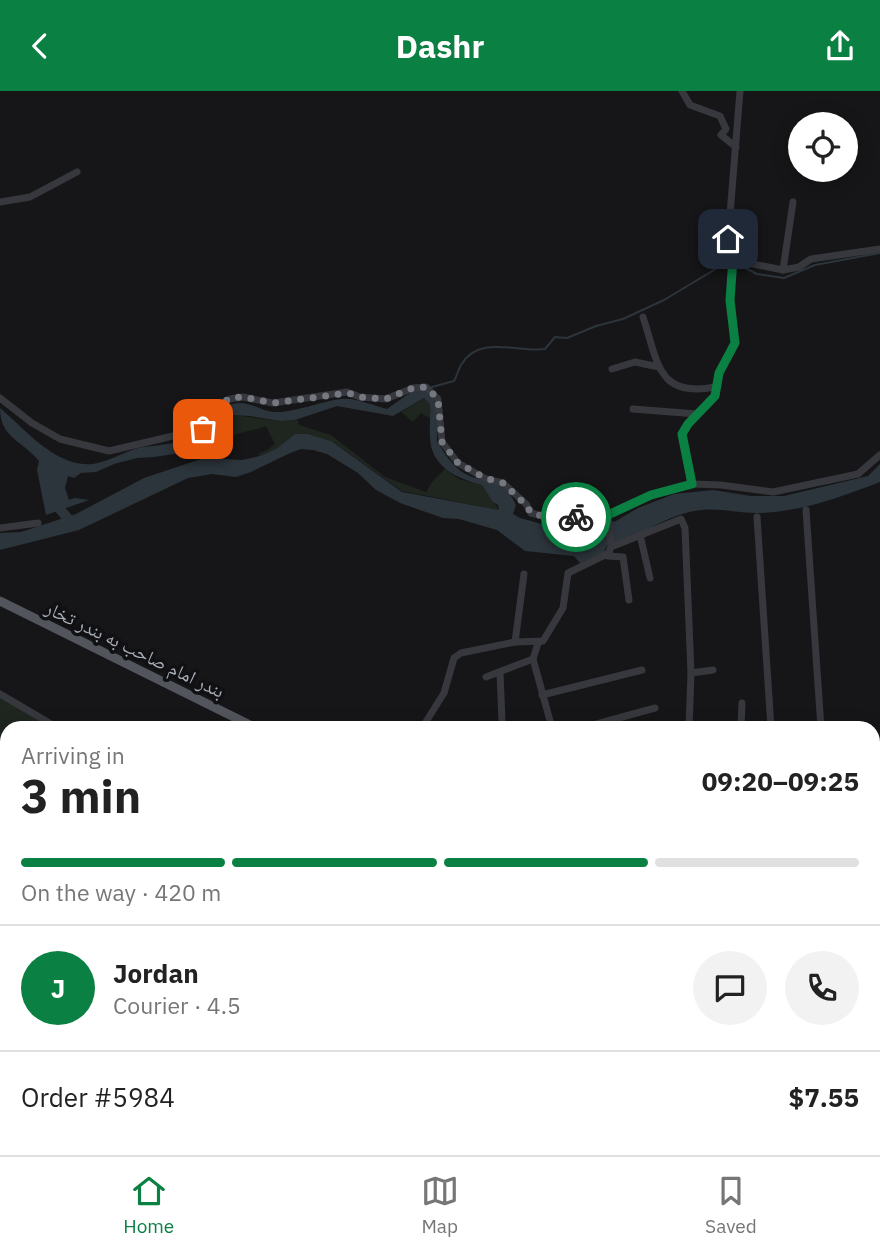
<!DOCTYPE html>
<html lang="en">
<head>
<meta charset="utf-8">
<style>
  body { margin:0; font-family:"IBM Plex Sans","Noto Naskh Arabic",sans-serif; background:#f2f2f2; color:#222; height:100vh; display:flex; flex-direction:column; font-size:26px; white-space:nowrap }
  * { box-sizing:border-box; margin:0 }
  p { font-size:23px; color:#767676 }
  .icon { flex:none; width:38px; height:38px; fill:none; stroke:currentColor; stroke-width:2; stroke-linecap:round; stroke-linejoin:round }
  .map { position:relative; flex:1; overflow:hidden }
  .details { position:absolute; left:0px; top:630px; width:880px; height:434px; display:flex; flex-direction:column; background:#fff; border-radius:21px 21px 0 0; box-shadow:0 4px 18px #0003 }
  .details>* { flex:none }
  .controls { position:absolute; left:788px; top:21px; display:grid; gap:14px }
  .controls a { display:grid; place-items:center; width:70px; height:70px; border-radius:50%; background:#fff; box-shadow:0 4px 18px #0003; font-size:35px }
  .pin { position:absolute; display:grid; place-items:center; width:60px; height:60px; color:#fff; margin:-30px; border-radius:14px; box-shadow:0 4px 10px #0006 }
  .courier { position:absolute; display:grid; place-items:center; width:70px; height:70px; margin:-35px; border:5px solid #0b8043; border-radius:50%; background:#fff; color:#222; box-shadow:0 2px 9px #0007 }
  .head em { font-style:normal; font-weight:700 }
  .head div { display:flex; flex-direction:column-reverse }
  .head { display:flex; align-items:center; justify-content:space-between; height:119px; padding:0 21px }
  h1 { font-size:46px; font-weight:700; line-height:52px }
  .bar { display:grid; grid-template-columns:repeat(4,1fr); gap:10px 7px; align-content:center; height:84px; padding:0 21px }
  .bar i { height:9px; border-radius:5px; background:#e0e0e0 }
  .bar .current { background:#0b8043 }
  .bar p { grid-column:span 4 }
  .line { display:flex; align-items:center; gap:18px; padding:0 21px; border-top:2px solid #e0e0e0 }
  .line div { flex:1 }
  .round { display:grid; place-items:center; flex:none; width:74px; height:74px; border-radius:37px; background:#f2f2f2 }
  header { display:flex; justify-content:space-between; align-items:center; height:91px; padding:0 21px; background:#0b8043; color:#fff; font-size:32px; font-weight:700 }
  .tabs { display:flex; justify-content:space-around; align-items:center; height:98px; border-top:2px solid #e0e0e0; background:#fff; font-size:19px; color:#767676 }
  .tabs a { display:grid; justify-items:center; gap:4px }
  .tabs .current { color:#0b8043 }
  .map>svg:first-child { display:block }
  .green { fill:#1e261f }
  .water { fill:#2c353c }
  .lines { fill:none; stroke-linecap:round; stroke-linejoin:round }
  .stream { stroke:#2c353c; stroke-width:2 }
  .river { stroke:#2c353c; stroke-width:10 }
  .minor { stroke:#37383d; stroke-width:7 }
  .major { stroke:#53555c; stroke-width:9 }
  .done { stroke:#757880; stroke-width:7; stroke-dasharray:0 12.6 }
  .route { stroke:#0b8043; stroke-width:9 }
  .labels { text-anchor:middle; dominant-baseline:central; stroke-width:7; stroke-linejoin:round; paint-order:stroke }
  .street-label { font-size:19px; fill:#a8adb8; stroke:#111113 }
</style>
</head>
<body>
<header><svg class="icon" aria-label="back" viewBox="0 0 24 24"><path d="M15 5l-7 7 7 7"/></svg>Dashr<svg class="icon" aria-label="share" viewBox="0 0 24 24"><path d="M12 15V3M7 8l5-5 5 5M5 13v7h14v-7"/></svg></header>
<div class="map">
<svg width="880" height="1064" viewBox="0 0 880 1064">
  <rect width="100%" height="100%" fill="#161618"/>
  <!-- green -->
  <g class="green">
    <polygon points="425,307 430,313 431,328 421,322 413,331 401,321"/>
    <path d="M229,324C252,325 275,332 298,329L299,334L331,344L385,386L426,401L432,391L445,378L459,388L482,394L499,419L402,400L331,350L308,343H295L276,358L260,365L258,363L267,359L275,353L266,335C254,340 242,340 230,346L225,340V329Z"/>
    <polygon points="0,606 47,633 46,637 7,637 7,704 0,703"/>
  </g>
  <!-- water -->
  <path class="water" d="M414,299H425C445,316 436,328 437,350C444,362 451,373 462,381C485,395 503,385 516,414L513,423L520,427L542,433L600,434L616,430L638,417L674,403L713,399L751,405H784L868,385L880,373V391C841,406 798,422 756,422C738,422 720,417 702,419C667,422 640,447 607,454L604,461L580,472L574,465L525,460L497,439L459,428L443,427L400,412L376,399L358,382L327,363L313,359L301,358L288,363L251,381L236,386L212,383L188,387L79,439L0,459V442L21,441L76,423L144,387L204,367L242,369L260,365L276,358L295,343H308L331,350L402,401L499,419L498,414L493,411L482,394C456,387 431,376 430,346C429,335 431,324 430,313L424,307L393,325L337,315L295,329L281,330L250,325L229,324L225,329V340L214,357L154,366L137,367L114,373L96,381L81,382L74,387L68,385L65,397L69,409L75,407L89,409L46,424L37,379L39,370C22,349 0,347 0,317C25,338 56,377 93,373C109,371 129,358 143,356C156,355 195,350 205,343C217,335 218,317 232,313C245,309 257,317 268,320C286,325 322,310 341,308C355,306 374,315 387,318Z"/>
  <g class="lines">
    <!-- stream -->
    <g class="stream">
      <polyline points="734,171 757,183 784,187 815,174 880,162"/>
      <path d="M432,296L454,290C457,285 458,279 461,274C479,243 518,262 545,258L555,246L567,247L596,235L623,228L664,209L729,170"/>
    </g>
    <!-- river -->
    <polyline class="river" points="54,408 55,412 73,434"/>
    <!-- minor -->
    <g class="minor">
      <polyline points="682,0 690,14 720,25 726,38 721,44 736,56"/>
      <polyline points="0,111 30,106 77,81"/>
      <polyline points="732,167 741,164 753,173 783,179 799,176 811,168 880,158"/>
      <polyline points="783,179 793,111"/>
      <path d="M643,226C658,271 657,307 715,296"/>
      <polyline points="612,278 635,271 659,276"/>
      <polyline points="0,307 32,332 60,348 109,360 203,338 217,316 230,308 243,306 273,312 347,301 360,306 386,308 413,297 426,296 438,308 442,351 458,372 486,388 503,392 526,413 531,422 550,427 608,423"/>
      <polyline points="633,318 697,323"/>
      <polyline points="692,393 721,394 773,401 858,383 880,364"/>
      <polyline points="806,419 821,637"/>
      <polyline points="757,426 771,637"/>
      <polyline points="0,437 38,432"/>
      <polyline points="640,444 650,487"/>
      <polyline points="611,456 681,428 685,437 691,582 689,637"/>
      <polyline points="608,465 623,466 629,509"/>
      <polyline points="515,551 524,483"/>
      <polyline points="538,552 533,568 552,637"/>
      <polyline points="500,581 502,631"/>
      <polyline points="691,582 713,579"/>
      <polyline points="486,586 533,568"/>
      <polyline points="0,603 58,637"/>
      <polyline points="542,604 642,579"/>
      <polyline points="422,637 444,602 454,567 461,562 515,551 543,550 563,517 568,482 609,462 611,454 608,423 651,404 692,393 682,343 688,333 715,305 719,282 735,252 730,209 732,168 728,148 740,0"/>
      <polyline points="582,637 655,617"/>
      <polyline points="741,637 742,612"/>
      <polyline points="0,705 7,707"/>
      <polyline points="0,865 7,867"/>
      <polyline points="0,919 7,920"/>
      <polyline points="0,985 7,985"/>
      <polyline points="873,1042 880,1042"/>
      <polyline points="79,1057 81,1064"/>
      <polyline points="624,1057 642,1064"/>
      <polyline points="728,1062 778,1060"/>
      <polyline points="343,1064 346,1057"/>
      <polyline points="459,1064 462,1057"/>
      <polyline points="593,1064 596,1057"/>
      <polyline points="685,1064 688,1057"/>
      <polyline points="829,1064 831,1057"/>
      <polyline points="849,1064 851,1057"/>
    </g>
    <!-- major -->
    <g class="major">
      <polyline points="0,510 256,637"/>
      <polyline points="873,952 880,955"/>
      <polyline points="302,1057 320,1064"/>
      <polyline points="107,1064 122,1057"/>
    </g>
  </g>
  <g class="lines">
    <!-- done -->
    <polyline class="done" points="203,338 217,316 230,307 243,306 273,312 348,302 360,306 386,308 413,297 426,296 438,308 442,351 458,372 485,387 503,392 526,414 531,422 550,427 576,426"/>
    <!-- route -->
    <polyline class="route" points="576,426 608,424 651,404 692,393 682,343 688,333 715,305 719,282 735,252 730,209 733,168 728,148"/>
  </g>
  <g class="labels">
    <!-- street labels -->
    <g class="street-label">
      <text transform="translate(135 558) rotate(26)">بندر امام صاحب به بندر تخار</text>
    </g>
  </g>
</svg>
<div class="controls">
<a><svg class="icon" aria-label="locate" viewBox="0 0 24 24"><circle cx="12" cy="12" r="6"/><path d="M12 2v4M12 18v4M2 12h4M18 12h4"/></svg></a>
</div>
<div class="pin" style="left:203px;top:338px;background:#ea580c"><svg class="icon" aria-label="bag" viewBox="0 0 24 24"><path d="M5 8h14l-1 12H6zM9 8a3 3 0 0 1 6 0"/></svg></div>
<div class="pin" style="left:728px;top:148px;background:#1f2937"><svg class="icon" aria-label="home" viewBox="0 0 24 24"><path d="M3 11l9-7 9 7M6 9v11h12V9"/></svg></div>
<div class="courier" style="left:576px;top:426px"><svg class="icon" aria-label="bike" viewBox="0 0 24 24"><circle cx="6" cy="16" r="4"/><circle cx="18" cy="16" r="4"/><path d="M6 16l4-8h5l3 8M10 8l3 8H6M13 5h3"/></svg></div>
<section class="details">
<div class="head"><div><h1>3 min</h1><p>Arriving in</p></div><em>09:20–09:25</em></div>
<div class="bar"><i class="current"></i><i class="current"></i><i class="current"></i><i></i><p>On the way · 420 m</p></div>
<div class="line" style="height:126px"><b class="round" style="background:#0b8043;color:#fff">J</b><div><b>Jordan</b><p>Courier · 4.5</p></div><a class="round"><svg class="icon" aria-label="chat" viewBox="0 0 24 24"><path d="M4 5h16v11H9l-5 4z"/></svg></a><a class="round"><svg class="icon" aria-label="phone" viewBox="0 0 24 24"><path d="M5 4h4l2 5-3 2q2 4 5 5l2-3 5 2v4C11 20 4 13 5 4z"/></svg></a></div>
<div class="line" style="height:91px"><div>Order #5984</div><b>$7.55</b></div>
</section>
</div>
<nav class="tabs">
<a class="current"><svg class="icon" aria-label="home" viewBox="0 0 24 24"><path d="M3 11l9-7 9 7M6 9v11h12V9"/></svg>Home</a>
<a><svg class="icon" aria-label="map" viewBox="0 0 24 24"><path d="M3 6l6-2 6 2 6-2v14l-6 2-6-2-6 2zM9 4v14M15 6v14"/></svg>Map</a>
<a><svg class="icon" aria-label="saved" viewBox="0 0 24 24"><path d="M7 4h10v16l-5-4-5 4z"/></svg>Saved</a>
</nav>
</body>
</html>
